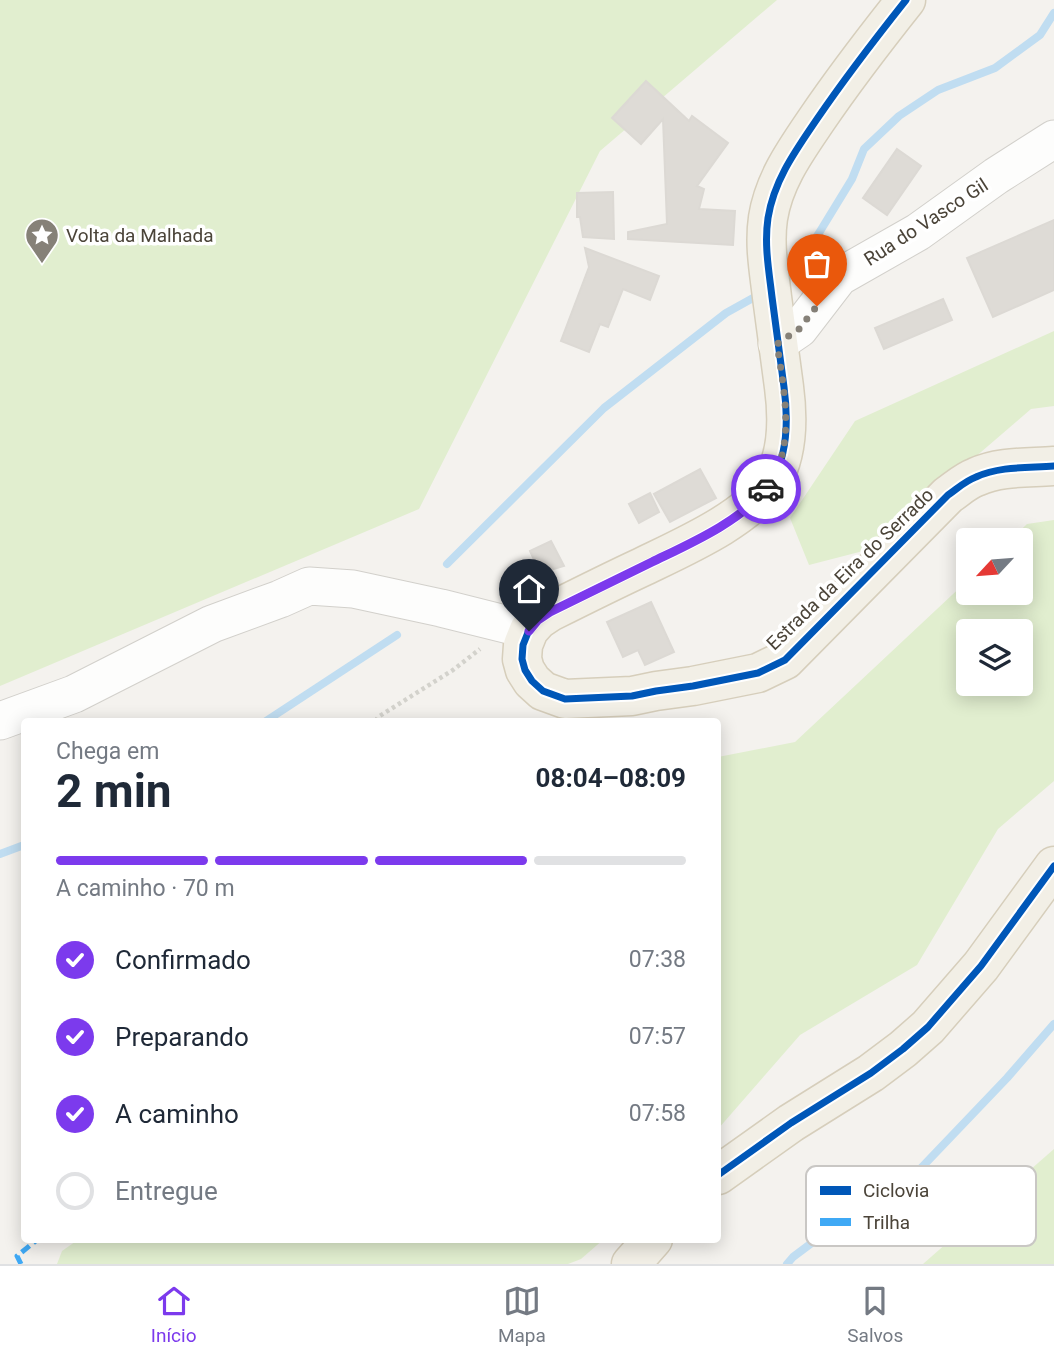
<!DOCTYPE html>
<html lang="pt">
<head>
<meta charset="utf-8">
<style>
  body { margin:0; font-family:Roboto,sans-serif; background:#f2f2f3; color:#1f2937; height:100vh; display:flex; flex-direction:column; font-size:26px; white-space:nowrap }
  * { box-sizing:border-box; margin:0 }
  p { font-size:23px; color:#747a83 }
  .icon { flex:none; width:38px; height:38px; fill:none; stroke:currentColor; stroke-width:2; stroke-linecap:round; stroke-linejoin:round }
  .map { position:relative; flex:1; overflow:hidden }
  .panel { position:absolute; left:21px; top:718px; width:700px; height:525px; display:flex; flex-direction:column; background:#fff; border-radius:7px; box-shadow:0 4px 18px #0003 }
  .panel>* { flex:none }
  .needle { width:46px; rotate:244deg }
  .controls { position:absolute; left:956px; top:528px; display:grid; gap:14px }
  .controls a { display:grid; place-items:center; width:77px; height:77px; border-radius:7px; background:#fff; box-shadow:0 4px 18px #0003; font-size:35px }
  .pin { position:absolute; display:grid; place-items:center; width:60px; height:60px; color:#fff; margin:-72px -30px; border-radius:50% 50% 50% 0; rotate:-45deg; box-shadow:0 0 7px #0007 }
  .pin .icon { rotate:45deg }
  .courier { position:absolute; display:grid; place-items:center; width:70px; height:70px; margin:-35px; border:5px solid #7c3aed; border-radius:50%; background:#fff; color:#222; box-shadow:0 2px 9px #0007 }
  .headline em { font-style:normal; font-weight:700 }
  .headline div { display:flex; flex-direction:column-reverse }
  .headline { display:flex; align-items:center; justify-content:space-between; height:119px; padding:0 35px }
  h1 { font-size:46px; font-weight:700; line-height:52px }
  .bar { display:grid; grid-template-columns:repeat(4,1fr); gap:10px 7px; align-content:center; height:84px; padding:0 35px }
  .bar i { height:9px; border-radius:5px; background:#e0e1e3 }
  .bar .selected { background:#7c3aed }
  .bar p { grid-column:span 4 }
  ol { padding:0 35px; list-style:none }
  li { display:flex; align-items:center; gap:21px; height:77px }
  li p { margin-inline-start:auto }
  li .icon { padding:7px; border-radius:50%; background:#7c3aed; color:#fff; stroke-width:4 }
  li:last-child { color:#747a83 }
  li i { width:38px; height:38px; border:4px solid #e0e1e3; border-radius:50% }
  .tab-bar { display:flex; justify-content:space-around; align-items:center; height:98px; border-top:2px solid #e0e1e3; background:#fff; font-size:19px; color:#747a83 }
  .tab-bar a { display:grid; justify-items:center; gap:4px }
  .tab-bar .selected { color:#7c3aed }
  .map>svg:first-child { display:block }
  .green { fill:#e1eecf; fill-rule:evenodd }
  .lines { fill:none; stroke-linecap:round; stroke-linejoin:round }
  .stream { stroke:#c0ddf1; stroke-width:8 }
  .building { fill:#dedbd6; stroke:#dcd9d4; stroke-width:2 }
  .minor-casing { stroke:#d2d0cb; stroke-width:39 }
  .major-casing { stroke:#d6cebb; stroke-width:41 }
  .path { stroke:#d3d2cc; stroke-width:4.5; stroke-dasharray:3.5 3.5; stroke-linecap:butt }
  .minor { stroke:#fdfdfc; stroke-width:37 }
  .major { stroke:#f2efe6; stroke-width:38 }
  .quiet { stroke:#3fa9f5; stroke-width:5; stroke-dasharray:10 5; stroke-linecap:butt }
  .cycleway-casing { stroke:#fff; stroke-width:11 }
  .cycleway { stroke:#0057b8; stroke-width:7 }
  .done { stroke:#868178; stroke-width:7; stroke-dasharray:0 12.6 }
  .route { stroke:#7c3aed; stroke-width:9 }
  .labels { text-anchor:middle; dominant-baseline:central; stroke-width:7; stroke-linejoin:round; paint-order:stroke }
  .street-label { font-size:19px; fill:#4b4439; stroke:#fff }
  .poi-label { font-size:19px; fill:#4b4439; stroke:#fff; text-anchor:start }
  .key { fill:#fff; stroke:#c9c7c4; stroke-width:2 }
  .key-label { font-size:19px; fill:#4b4439 }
</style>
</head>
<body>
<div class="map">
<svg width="1054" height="1264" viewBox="0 0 1054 1264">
  <rect width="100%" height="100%" fill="#f4f2ee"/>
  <!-- green -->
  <g class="green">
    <polygon points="0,0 777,0 600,151 419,509 0,686"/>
    <polygon points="1054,331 1054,406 1031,409 867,550 809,565 790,518 855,421"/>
    <path d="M1054,520V781L998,829L917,965L800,1035L718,1129V757L795,742L968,580V593H1020V541H1009L1027,524ZM968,632H1020V684H968Z"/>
    <polygon points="1054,1149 1054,1264 923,1264"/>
    <polygon points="79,1239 604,1239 581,1259 568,1264 57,1264 62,1251"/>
  </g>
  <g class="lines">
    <!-- stream -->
    <g class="stream">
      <polyline points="782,281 787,278 819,233 852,179 864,149 899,116 938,90 995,68 1040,35 1054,13"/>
      <polyline points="447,564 604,408 726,313 762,293"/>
      <polyline points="266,721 397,635"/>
      <polyline points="0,854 24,845"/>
      <polyline points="787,1264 793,1257 841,1221 902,1188 1007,1078 1054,1024"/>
    </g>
  </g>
  <!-- building -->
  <g class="building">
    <polygon points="646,81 689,121 692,116 728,143 697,186 704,189 699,209 735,211 733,245 628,239 628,232 667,224 663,119 641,144 612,118"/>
    <polygon points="897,149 921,166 887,215 863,198"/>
    <polygon points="613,192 614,239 583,237 580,217 577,217 577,193"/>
    <polygon points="1054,220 1054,290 993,317 967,258"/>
    <polygon points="585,248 659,276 650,300 623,289 608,327 600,324 589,352 561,341 589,267"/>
    <polygon points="943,299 952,320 884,349 875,328"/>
    <polygon points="700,469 716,498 670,522 654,494"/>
    <polygon points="650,493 659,512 639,523 629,504"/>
    <polygon points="551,541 564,566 540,573 530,551"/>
    <polygon points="651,602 674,652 645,665 638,650 623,657 607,622"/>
  </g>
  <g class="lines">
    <!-- minor casing -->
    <g class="minor-casing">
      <g id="minor">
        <polyline points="777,344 799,329 839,277 918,232 996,176 1054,139"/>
        <polyline points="0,721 74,694 212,624 280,599 309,586 353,589 441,608 529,630"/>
      </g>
    </g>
    <!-- major casing -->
    <g class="major-casing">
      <g id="major">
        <path d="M906,0C875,39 845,78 817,119C796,150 774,180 768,218C764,245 769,271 772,297C776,327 780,357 784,387C788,417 788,454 772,481C749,519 681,548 640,568C610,582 580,597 550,612L538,620L529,630L523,645L522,659L525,670L532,681L543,691L565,699L632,696L656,691L693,686L758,673L785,660L948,495C957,489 965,481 976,477C1000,466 1028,468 1054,466"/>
        <polyline points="718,1175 791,1123 871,1073 903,1049 928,1027 981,966 1054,866"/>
        <polyline points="631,1264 653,1239"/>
      </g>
    </g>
    <!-- path -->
    <polyline class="path" points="376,721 378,717 453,670 480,649"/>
    <!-- minor -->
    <use href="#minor" class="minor"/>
    <!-- major -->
    <use href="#major" class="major"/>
    <!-- quiet -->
    <polyline class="quiet" points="21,1264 17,1256 38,1239"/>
    <!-- cycleway casing -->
    <g class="cycleway-casing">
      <g id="cycleway">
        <path d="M906,0C875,39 845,78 817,119C796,150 774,180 768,218C764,245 769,271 772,297C776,327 780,357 784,387C788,417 788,454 772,481C749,519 681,548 640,568C610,582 580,597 550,612L538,620L529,630L523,645L522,659L525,670L532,681L543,691L565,699L632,696L656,691L693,686L758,673L785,660L948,495C957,489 965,481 976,477C1000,466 1028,468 1054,466"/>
        <polyline points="718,1175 791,1123 871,1073 903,1049 928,1027 981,966 1054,866"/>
      </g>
    </g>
    <!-- cycleway -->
    <use href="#cycleway" class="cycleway"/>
  </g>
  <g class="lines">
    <!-- done -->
    <path class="done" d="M766,489C797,449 784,391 777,344L799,329L817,306"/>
    <!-- route -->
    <path class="route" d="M529,631L538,620L550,612C584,595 618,579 652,562C689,544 740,522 766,489"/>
  </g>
  <!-- icons -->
  <defs>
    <g id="sight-pin" transform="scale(1.75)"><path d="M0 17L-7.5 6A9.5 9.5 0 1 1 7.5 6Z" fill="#868178" stroke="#fff"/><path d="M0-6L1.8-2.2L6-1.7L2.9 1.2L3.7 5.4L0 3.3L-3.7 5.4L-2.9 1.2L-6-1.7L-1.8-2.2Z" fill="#fff"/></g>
  </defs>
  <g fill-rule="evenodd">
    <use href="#sight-pin" x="42" y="235"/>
  </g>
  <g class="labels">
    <!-- street labels -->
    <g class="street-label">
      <text transform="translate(926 222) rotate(-33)">Rua do Vasco Gil</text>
      <text transform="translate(850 569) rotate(-44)">Estrada da Eira do Serrado</text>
    </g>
    <!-- poi labels -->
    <g class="poi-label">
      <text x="66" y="235">Volta da Malhada</text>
    </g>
  </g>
  <!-- legend -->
  <rect x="806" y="1166" width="230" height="80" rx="10" class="key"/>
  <rect x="820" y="1186" width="31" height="9" fill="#0057b8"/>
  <rect x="820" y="1218" width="31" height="8" fill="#3fa9f5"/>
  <g class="key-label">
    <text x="863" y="1197">Ciclovia</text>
    <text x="863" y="1229">Trilha</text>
  </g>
</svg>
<div class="controls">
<a><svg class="needle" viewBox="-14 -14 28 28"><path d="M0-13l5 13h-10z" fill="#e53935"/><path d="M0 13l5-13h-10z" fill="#747a83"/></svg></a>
<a><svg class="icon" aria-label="layers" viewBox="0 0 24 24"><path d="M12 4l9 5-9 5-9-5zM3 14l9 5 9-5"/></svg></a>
</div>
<div class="pin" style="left:817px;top:306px;background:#ea580c"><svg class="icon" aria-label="bag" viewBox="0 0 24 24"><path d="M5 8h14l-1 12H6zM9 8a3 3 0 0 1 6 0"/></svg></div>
<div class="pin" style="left:529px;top:631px;background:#1f2937"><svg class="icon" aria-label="home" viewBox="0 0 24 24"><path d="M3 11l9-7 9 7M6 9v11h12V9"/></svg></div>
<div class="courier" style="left:766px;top:489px"><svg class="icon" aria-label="car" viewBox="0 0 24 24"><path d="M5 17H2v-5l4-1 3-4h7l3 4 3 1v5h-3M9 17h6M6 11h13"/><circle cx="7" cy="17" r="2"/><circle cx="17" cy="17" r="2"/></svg></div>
<section class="panel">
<div class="headline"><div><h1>2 min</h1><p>Chega em</p></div><em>08:04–08:09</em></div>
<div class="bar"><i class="selected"></i><i class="selected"></i><i class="selected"></i><i></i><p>A caminho · 70 m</p></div>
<ol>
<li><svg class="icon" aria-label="check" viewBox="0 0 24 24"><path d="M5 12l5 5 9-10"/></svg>Confirmado<p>07:38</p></li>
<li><svg class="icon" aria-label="check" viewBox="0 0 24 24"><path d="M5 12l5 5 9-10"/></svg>Preparando<p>07:57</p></li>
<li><svg class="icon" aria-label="check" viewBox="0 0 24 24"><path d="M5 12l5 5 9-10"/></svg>A caminho<p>07:58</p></li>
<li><i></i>Entregue</li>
</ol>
</section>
</div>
<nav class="tab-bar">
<a class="selected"><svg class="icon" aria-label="home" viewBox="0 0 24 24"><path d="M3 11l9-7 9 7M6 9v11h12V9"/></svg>Início</a>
<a><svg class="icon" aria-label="map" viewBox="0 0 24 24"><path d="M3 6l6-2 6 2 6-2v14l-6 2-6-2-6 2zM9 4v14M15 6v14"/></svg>Mapa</a>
<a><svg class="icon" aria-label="saved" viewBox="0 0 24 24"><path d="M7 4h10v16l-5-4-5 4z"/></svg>Salvos</a>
</nav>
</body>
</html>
